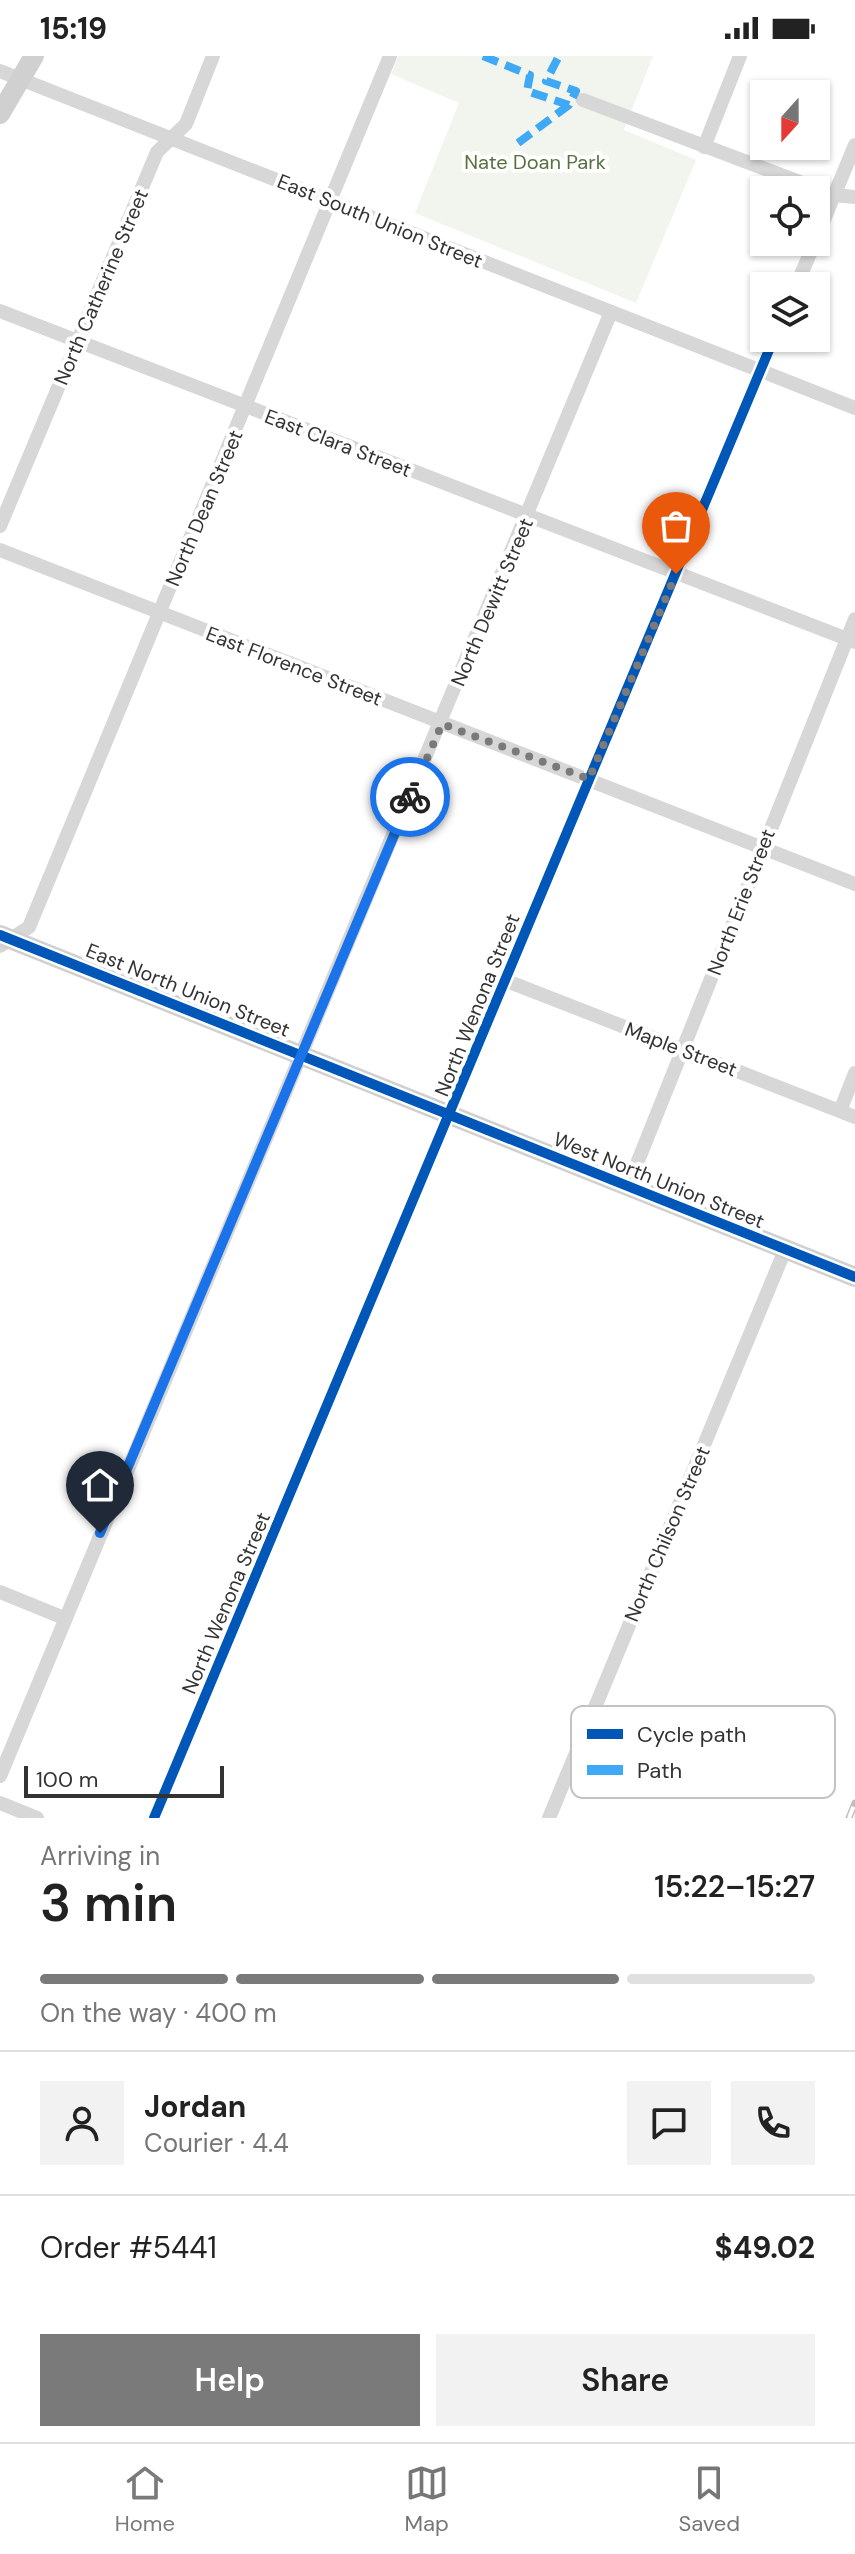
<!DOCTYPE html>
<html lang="en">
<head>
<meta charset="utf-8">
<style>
  body { margin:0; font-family:"DM Sans",sans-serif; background:#f2f2f2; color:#222; height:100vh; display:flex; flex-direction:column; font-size:30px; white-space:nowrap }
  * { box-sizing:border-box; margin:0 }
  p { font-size:26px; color:#767676 }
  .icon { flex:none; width:44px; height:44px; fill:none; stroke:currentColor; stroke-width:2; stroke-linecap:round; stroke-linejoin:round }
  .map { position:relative; height:1762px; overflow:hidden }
  .details { display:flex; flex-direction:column; background:#fff; flex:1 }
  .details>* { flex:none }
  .needle { width:52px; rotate:201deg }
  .buttons { position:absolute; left:750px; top:24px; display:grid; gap:16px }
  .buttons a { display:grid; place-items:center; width:80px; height:80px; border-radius:0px; background:#fff; box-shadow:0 2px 6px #0004; font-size:40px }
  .scale { position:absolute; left:24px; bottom:20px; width:200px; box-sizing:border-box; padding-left:8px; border:4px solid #333; border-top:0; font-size:22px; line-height:28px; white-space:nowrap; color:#333; -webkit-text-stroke:6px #fff; paint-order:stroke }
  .pin { position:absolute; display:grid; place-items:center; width:68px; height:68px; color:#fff; margin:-82px -34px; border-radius:50% 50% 50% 0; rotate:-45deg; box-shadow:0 0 8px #0007 }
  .pin .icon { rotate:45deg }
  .courier { position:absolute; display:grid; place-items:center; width:80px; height:80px; margin:-40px; border:6px solid #1a73e8; border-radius:50%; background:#fff; color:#222; box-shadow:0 2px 10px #0007 }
  .overview em { font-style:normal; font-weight:600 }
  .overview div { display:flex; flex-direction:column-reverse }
  .overview { display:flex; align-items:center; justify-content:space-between; height:136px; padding:0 40px }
  h1 { font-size:52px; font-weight:600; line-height:60px }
  .bar { display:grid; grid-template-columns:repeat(4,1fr); gap:12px 8px; align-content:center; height:96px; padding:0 40px }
  .bar i { height:10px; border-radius:6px; background:#e0e0e0 }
  .bar .active { background:#7a7a7a }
  .bar p { grid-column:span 4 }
  .line { display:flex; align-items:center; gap:20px; padding:0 40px; border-top:2px solid #e0e0e0 }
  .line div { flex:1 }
  .round { display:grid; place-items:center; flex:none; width:84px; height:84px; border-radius:0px; background:#f2f2f2 }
  .action { display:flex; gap:16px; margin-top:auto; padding:16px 40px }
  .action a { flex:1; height:92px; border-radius:0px; background:#7a7a7a; color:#fff; font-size:32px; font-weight:600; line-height:92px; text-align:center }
  .action a+a { background:#f2f2f2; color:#222 }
  .status { display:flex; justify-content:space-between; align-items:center; height:56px; padding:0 40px; background:#fff; direction:ltr }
  .status svg { height:22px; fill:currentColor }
  .tabs { display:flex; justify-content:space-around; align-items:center; height:112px; border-top:2px solid #e0e0e0; background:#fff; font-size:22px; color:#767676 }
  .tabs a { display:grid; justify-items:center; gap:4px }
  .tabs .active { color:#7a7a7a }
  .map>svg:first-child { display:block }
  .green { fill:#f1f5ed }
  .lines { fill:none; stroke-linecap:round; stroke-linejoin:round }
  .street { stroke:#d7d7d7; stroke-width:14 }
  .secondary { stroke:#d0d0d0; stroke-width:20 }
  .rail-casing { stroke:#bebebe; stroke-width:7 }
  .rail { stroke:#fff; stroke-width:4; stroke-dasharray:12; stroke-linecap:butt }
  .quiet { stroke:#3fa9f5; stroke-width:8; stroke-dasharray:16 8; stroke-linecap:butt }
  .cycleway-casing { stroke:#fff; stroke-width:15 }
  .cycleway { stroke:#0057b8; stroke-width:10 }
  .done { stroke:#7a7a7a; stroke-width:8; stroke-dasharray:0 14.4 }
  .route { stroke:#1a73e8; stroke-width:10 }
  .labels { text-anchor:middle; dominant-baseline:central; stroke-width:8; stroke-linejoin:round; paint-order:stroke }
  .park-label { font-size:20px; fill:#56703f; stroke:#fff }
  .street-label { font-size:20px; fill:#333; stroke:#fff }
  .key { fill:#fff; stroke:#c2c2c2; stroke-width:2 }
  .key-label { font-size:22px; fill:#333 }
</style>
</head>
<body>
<div class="status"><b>15:19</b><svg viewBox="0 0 49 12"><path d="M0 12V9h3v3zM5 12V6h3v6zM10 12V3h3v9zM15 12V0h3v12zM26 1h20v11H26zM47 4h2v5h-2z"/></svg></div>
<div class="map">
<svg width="855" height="1762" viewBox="0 0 855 1762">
  <rect width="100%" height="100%" fill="#fff"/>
  <!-- green -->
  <polygon class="green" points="398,0 653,0 624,74 696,104 636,247 415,157 459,47 391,18"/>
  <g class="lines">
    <!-- street -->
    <g class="street">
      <polyline points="0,15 855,352"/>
      <polyline points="583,44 834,139 855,141"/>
      <polyline points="704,91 740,0"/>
      <polyline points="816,183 855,89"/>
      <polyline points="796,230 815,186"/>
      <polyline points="0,255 855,586"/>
      <polyline points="0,470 157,96 186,68 213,0"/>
      <polyline points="0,494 855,828"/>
      <polyline points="0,890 29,871 390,0"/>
      <polyline points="507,925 855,1061"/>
      <polyline points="840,1055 855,1017"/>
      <polyline points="628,1130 855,563"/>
      <polyline points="0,1536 64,1562"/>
      <polyline points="0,1720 611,256"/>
      <polyline points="0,1747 37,1762"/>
      <polyline points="154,1762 774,282"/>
      <polyline points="549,1762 785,1194"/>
    </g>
    <!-- secondary -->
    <g class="secondary">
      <polyline points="0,58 34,0"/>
      <polyline points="0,879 855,1221"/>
    </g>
    <!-- rail casing -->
    <g class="rail-casing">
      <polyline id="rail" points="849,1762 855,1747"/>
    </g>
    <!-- rail -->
    <use href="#rail" class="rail"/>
    <!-- quiet -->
    <g class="quiet">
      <polyline points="483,0 530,19 527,35 569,49"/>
      <polyline points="518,87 569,49 576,35 546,25 559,0"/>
    </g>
    <!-- cycleway casing -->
    <g class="cycleway-casing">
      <g id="cycleway">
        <polyline points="0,879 855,1221"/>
        <polyline points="154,1762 774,282"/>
      </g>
    </g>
    <!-- cycleway -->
    <use href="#cycleway" class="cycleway"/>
  </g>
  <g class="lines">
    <!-- done -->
    <polyline class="done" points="410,741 442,668 589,723 676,518"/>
    <!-- route -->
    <polyline class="route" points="100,1477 410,741"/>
  </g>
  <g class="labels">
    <!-- park labels -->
    <g class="park-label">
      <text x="535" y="106">Nate Doan Park</text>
    </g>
    <!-- street labels -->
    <g class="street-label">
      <text transform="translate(380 165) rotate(22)">East South Union Street</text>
      <text transform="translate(101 231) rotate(-67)">North Catherine Street</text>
      <text transform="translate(338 387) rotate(21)">East Clara Street</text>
      <text transform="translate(204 452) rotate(-67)">North Dean Street</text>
      <text transform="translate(492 546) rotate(-67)">North Dewitt Street</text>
      <text transform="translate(294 610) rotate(21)">East Florence Street</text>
      <text transform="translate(741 846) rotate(-69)">North Erie Street</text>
      <text transform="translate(188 934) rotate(22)">East North Union Street</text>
      <text transform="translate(477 949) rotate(-68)">North Wenona Street</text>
      <text transform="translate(681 993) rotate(21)">Maple Street</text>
      <text transform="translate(659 1124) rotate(22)">West North Union Street</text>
      <text transform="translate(667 1478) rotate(-67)">North Chilson Street</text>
      <text transform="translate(226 1547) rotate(-67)">North Wenona Street</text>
    </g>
  </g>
  <!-- legend -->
  <rect x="571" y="1650" width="264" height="92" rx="12" class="key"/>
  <rect x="587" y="1673" width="36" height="10" fill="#0057b8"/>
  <rect x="587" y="1709" width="36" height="10" fill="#3fa9f5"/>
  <g class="key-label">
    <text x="637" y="1686">Cycle path</text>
    <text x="637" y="1722">Path</text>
  </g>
</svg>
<div class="buttons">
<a><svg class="needle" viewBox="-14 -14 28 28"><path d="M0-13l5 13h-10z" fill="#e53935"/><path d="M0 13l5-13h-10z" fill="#767676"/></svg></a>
<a><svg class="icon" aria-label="locate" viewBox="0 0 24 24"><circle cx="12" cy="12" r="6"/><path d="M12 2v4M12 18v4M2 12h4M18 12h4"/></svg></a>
<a><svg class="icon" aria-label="layers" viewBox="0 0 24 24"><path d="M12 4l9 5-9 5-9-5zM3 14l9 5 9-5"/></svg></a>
</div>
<div class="scale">100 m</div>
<div class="pin" style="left:676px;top:518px;background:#ea580c"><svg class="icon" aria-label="bag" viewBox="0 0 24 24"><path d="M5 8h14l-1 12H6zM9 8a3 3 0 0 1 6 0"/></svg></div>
<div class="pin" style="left:100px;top:1477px;background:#1f2937"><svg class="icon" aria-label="home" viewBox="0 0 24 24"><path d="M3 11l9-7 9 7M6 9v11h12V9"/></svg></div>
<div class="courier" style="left:410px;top:741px"><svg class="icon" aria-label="bike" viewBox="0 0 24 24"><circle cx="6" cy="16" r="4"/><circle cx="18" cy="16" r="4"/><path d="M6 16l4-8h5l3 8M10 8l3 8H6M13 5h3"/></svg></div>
</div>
<section class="details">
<div class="overview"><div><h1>3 min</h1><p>Arriving in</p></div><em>15:22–15:27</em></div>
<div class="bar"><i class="active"></i><i class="active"></i><i class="active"></i><i></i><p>On the way · 400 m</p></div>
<div class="line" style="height:144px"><a class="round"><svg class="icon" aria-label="person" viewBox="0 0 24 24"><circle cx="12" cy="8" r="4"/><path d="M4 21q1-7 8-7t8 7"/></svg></a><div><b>Jordan</b><p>Courier · 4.4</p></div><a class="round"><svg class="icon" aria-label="chat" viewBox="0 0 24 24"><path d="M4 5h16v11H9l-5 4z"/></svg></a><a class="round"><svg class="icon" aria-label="phone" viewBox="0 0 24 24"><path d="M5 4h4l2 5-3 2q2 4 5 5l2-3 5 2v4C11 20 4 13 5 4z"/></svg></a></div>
<div class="line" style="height:104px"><div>Order #5441</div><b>$49.02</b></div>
<div class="action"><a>Help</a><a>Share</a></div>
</section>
<nav class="tabs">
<a class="active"><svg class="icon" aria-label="home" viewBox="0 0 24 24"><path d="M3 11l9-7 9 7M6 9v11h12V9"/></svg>Home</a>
<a><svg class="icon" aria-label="map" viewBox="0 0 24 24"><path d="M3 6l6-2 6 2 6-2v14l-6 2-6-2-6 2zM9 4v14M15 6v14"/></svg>Map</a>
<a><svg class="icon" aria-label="saved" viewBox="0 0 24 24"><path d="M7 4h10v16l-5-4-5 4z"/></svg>Saved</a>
</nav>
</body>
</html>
